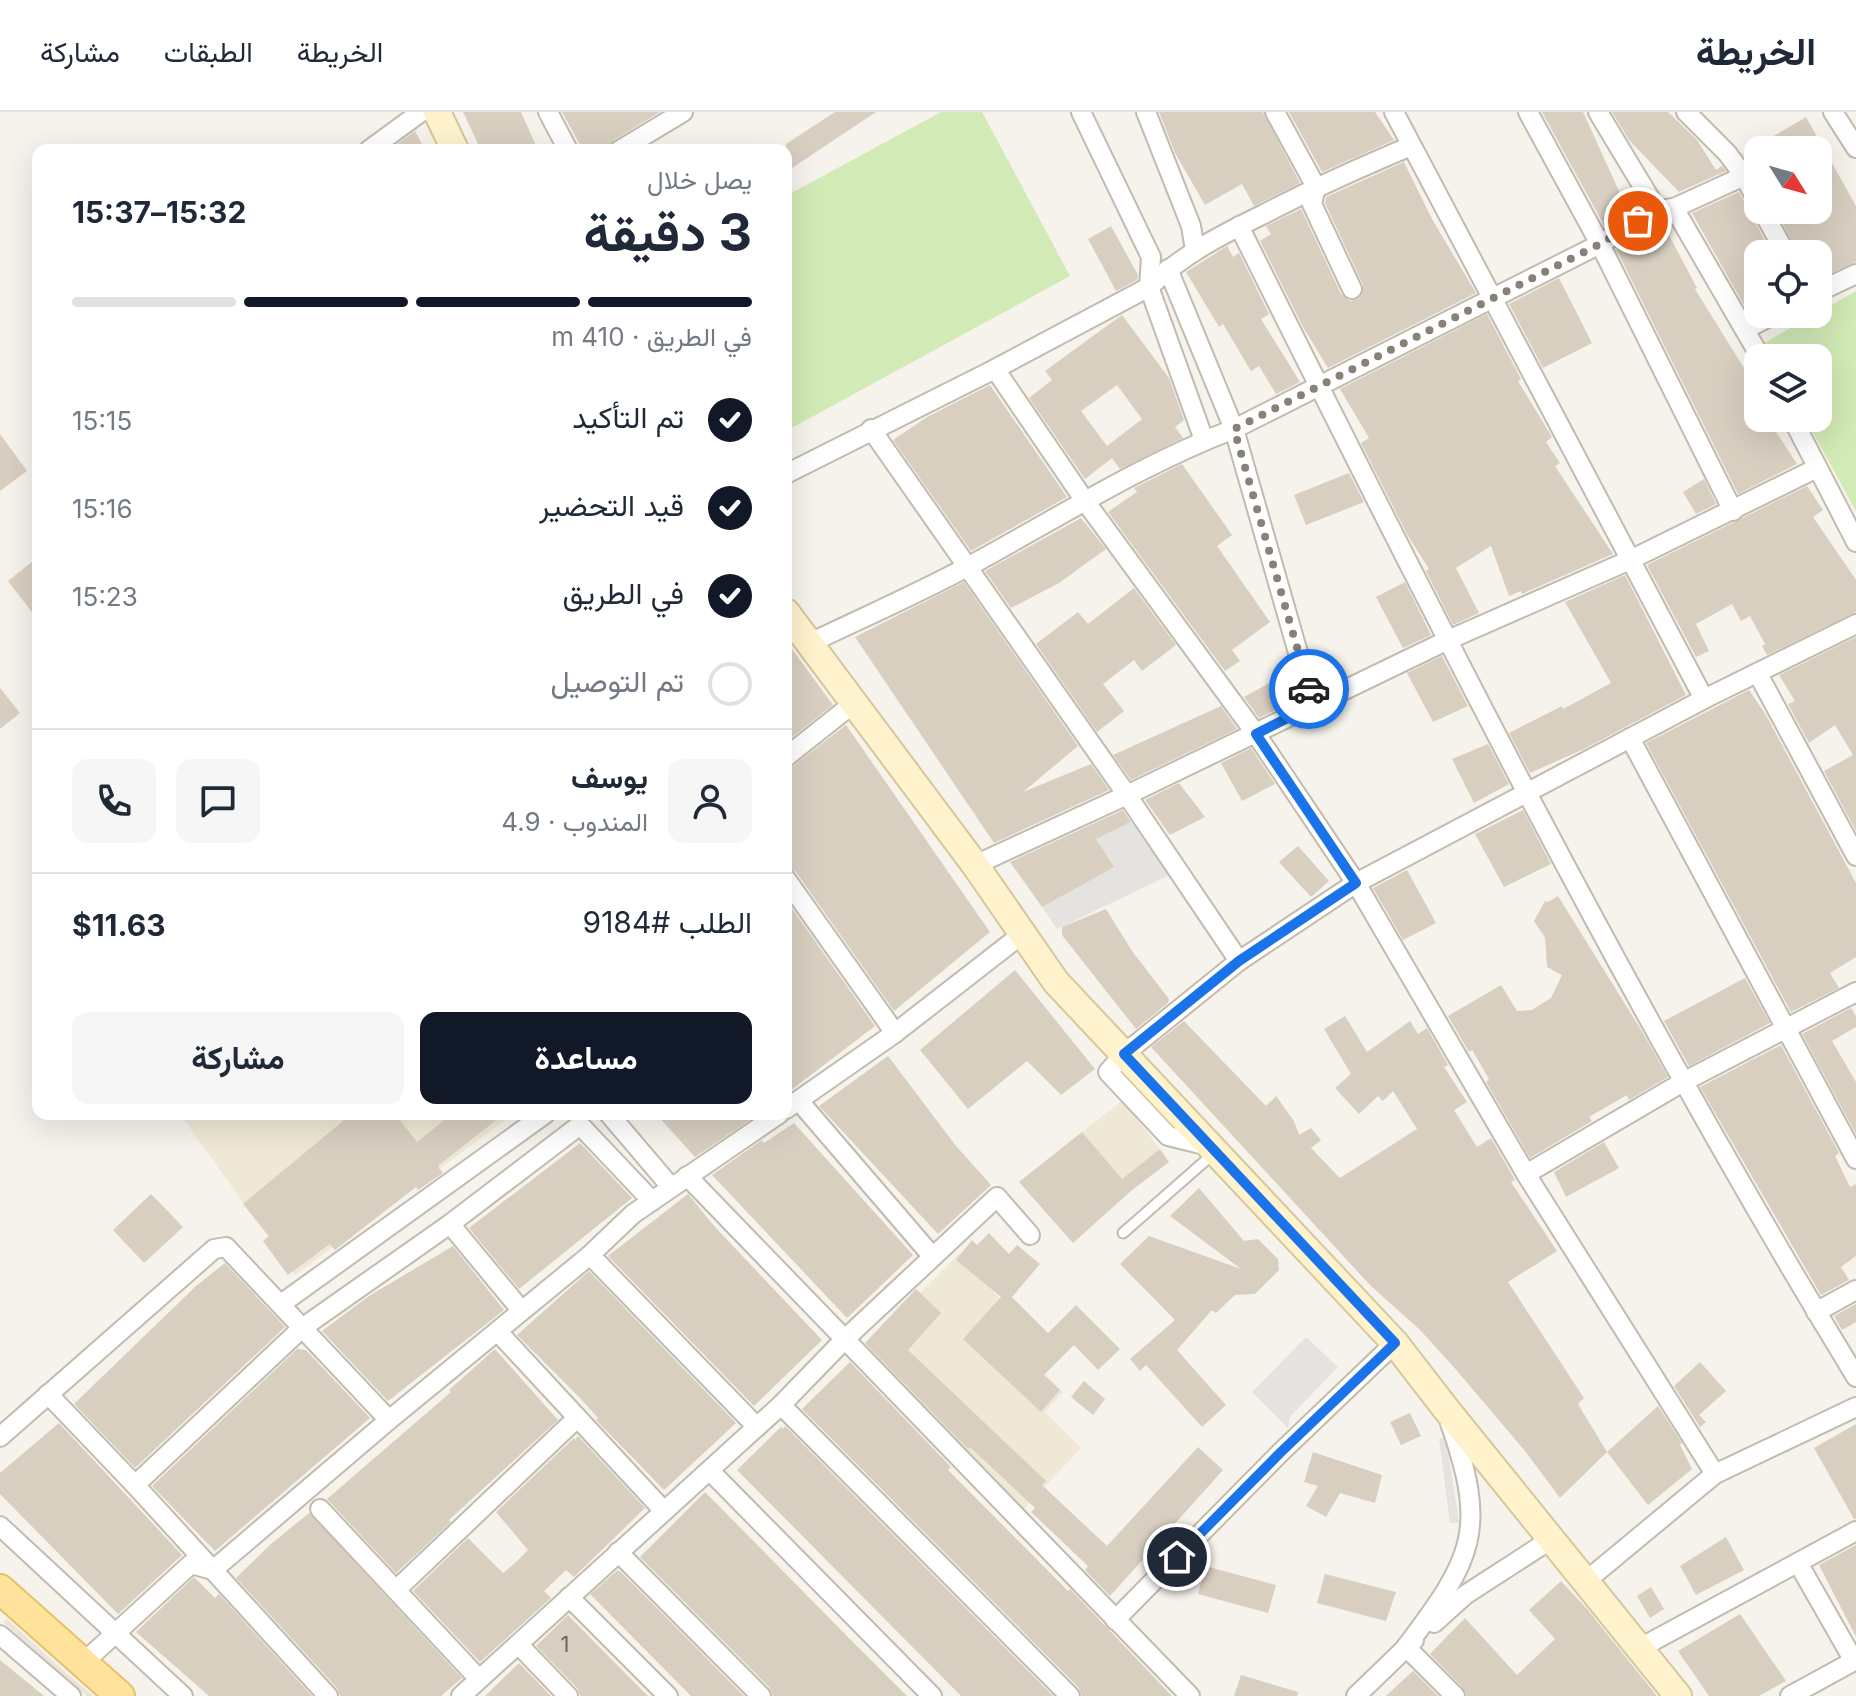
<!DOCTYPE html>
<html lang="ar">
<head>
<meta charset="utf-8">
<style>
  body { margin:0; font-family:Inter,Vazirmatn,sans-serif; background:#f6f6f7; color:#1f2937; direction:rtl; height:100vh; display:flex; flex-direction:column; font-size:30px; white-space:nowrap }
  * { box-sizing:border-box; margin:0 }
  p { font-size:26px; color:#747a83 }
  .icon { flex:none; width:44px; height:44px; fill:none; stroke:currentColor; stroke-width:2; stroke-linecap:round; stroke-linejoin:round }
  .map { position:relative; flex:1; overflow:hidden; direction:ltr }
  .drawer { position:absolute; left:32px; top:32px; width:760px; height:976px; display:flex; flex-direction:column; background:#fff; border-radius:16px; box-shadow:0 8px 32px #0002; direction:rtl }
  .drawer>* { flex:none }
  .needle { width:52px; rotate:127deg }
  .controls { position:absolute; left:1744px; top:24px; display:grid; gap:16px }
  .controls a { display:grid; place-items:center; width:88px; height:88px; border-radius:16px; background:#fff; box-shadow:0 8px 32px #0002; font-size:40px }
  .pin { position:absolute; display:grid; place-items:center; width:68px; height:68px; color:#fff; margin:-34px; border:4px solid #fff; border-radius:50%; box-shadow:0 2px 8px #0007 }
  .courier { position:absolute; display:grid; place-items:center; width:80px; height:80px; margin:-40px; border:6px solid #1a73e8; border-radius:50%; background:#fff; color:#222; box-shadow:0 2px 10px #0007 }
  .summary em { font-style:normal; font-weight:700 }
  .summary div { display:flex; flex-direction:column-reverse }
  .summary { display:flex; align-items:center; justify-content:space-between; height:136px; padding:0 40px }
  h1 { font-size:52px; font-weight:700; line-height:60px }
  .bar { display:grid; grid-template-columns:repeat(4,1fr); gap:12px 8px; align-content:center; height:96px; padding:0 40px }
  .bar i { height:10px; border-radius:6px; background:#e0e1e3 }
  .bar .active { background:#111827 }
  .bar p { grid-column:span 4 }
  .line { display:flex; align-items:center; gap:20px; padding:0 40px; border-top:2px solid #e0e1e3 }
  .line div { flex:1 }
  .round { display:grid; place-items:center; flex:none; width:84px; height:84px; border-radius:16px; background:#f6f6f7 }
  ol { padding:0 40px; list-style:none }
  li { display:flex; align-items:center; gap:24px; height:88px }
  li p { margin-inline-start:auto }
  li .icon { padding:8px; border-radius:50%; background:#111827; color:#fff; stroke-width:4 }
  li:last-child { color:#747a83 }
  li i { width:44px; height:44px; border:4px solid #e0e1e3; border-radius:50% }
  .button { display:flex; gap:16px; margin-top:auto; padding:16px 40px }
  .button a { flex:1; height:92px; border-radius:16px; background:#111827; color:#fff; font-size:32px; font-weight:700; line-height:92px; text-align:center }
  .button a+a { background:#f6f6f7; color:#1f2937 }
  header { display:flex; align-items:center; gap:48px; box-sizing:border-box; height:112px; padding:0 40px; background:#fff; border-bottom:2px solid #e0e1e3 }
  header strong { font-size:38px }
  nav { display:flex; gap:44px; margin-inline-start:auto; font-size:28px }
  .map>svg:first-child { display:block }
  .residential { fill:#eae5da }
  .education { fill:#efe8d6 }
  .green { fill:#d2eab5 }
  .parking { fill:#e5e3e0 }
  .building { fill:#d8cfc1; fill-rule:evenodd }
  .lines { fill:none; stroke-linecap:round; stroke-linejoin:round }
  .lane-casing { stroke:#c2bbae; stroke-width:13 }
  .street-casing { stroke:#c2bbae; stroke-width:22 }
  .secondary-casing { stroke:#d6c79b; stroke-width:30 }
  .primary-casing { stroke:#e6c16a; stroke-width:32 }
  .lane { stroke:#fff; stroke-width:9 }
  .street { stroke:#fff; stroke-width:18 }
  .secondary { stroke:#fff3cd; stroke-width:26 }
  .primary { stroke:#ffe39c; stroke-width:28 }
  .done { stroke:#878178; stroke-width:8; stroke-dasharray:0 14.4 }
  .route { stroke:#1a73e8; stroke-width:10 }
  .labels { text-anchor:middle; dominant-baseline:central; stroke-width:6; stroke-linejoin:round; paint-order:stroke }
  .number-label { font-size:22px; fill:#6e675b }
</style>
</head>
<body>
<header>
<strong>الخريطة</strong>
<nav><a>الخريطة</a><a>الطبقات</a><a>مشاركة</a></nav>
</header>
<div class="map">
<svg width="1856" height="1584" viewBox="0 0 1856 1584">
  <rect width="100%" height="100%" fill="#f6f3ec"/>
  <!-- residential -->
  <polygon class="residential" points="7,1507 66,1561 93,1584 87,1584 37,1541 3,1510"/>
  <!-- education -->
  <g class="education">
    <polygon points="1120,990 1125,992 1160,1037 1122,1067 1082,1020"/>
    <polygon points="180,1002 514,1002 295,1163"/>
    <polygon points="959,1142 1002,1189 985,1205 1063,1280 1045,1300 1081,1336 1023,1398 859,1241"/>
  </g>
  <!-- green -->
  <g class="green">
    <polygon points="941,0 982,0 1070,164 786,319 786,84"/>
    <polygon points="1856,179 1856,399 1805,306 1818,306 1818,246 1772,246 1764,231"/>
  </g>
  <!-- parking -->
  <g class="parking">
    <polygon points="1133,709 1172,762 1057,817 1042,795 1096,727"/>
    <polygon points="1306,1225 1338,1255 1290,1305 1288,1316 1252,1280"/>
    <polygon points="1446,1324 1459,1411 1450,1411 1439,1327"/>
  </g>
  <!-- building -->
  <g class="building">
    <polygon points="463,0 521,0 538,38 481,38"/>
    <polygon points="562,0 660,0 614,28 608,38 583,38"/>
    <polygon points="835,0 876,0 786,60 786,32"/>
    <polygon points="1159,0 1263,0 1300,71 1254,94 1242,72 1205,93 1175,41"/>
    <polygon points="1289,0 1375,0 1394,28 1322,60"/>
    <polygon points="1542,0 1583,0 1629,101 1605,115"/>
    <polygon points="1612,0 1668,0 1697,28 1716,58 1722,54 1726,59 1679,80 1629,28"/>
    <polygon points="1806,5 1856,94 1856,150 1818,167 1818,142 1798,142 1776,98 1818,98 1818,38 1758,38 1758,65 1743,42"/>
    <polygon points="415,19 425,38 389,38"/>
    <polygon points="1404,50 1432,107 1476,181 1328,256 1303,215 1260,129 1271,122 1266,114 1301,97 1341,182 1350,189 1358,187 1362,183 1363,173 1325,91 1326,85"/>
    <polygon points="1739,80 1772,142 1758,142 1758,197 1749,202 1692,101"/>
    <polygon points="1662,110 1697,176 1695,177 1752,269 1746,273 1758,292 1758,306 1767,306 1797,352 1738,382 1616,137"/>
    <polygon points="1111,114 1138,163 1137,168 1116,179 1088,127"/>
    <polygon points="1227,134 1233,145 1239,141 1269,202 1261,207 1300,270 1276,282 1259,254 1251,259 1223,212 1219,215 1186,160"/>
    <polygon points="1559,166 1592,231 1543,256 1509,192"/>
    <polygon points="1487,202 1521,267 1518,269 1552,325 1546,330 1560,351 1555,354 1613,442 1522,482 1521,479 1509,484 1491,434 1456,456 1479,501 1453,513 1426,459 1429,457 1408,424 1361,331 1369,326 1340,277"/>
    <path d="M1122,203L1169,266L1184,308L1175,315L1183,326L1120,357L1112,346L1085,367L1029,286L1052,268L1045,259ZM1117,273L1142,307L1107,334L1081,299Z"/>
    <polygon points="990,273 1067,385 971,439 893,328 927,305"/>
    <polygon points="0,322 27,359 0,379"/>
    <polygon points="1182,352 1232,423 1217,434 1270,510 1232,538 1240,549 1225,559 1108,400 1137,380 1134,376"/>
    <polygon points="1349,361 1364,390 1306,413 1294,383"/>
    <polygon points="1704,367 1716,392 1696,402 1683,380"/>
    <polygon points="1807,374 1823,398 1813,405 1856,468 1856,500 1767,543 1762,534 1765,532 1750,504 1741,509 1732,492 1696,512 1709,539 1696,545 1647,453"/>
    <polygon points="1081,406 1106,437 1059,471 1011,496 985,459"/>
    <polygon points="38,445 38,508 8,469"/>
    <polygon points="1625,463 1686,583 1584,637 1530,661 1509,621 1562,594 1563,597 1611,571 1565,490"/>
    <polygon points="964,470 1078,634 1023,680 1091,652 1109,678 994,731 855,525"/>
    <polygon points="1405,470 1431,523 1403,536 1376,485"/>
    <polygon points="1134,476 1176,533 1142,559 1134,548 1103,572 1124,599 1097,620 1036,532 1078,500 1088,512"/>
    <polygon points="1856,525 1856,719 1824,659 1853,643 1835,613 1809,631 1788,592 1795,589 1779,563"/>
    <polygon points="786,529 833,593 786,630"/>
    <polygon points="1442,544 1468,594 1433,610 1407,561"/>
    <polygon points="1289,560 1299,587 1259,606 1244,585"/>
    <polygon points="0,576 20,601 0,617"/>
    <polygon points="1749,578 1766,603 1856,771 1856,845 1830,861 1839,876 1791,900 1646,631"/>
    <polygon points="1221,594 1237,617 1131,668 1113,643"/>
    <polygon points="846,613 990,820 894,899 796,760 786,755 786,657 793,654"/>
    <polygon points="1488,632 1509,672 1474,691 1452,647"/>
    <polygon points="1251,636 1275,672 1242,689 1221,651"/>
    <polygon points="1179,671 1205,705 1170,723 1145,688"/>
    <polygon points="1123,698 1131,710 1096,727 1114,755 1042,795 1010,750"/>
    <polygon points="1523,698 1551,752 1504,775 1475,722"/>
    <polygon points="1298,734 1329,769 1311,785 1279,750"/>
    <polygon points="1407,758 1436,811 1403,828 1373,776"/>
    <polygon points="1558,784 1643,921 1668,965 1629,988 1627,983 1589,1005 1592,1009 1530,1046 1486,970 1489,967 1472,938 1469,940 1448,904 1501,873 1517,899 1532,898 1551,886 1562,863 1547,855 1545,826 1534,809 1545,789 1548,790"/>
    <polygon points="786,788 875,914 786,982"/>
    <polygon points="1106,797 1132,839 1169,887 1168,891 1136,917 1062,823 1062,815"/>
    <polygon points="1015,858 1095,957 1061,983 1027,949 968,997 920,938"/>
    <polygon points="1745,866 1770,911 1689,954 1664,909"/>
    <polygon points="1851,896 1856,904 1856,915 1832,929 1856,970 1856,1022 1802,922"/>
    <polygon points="1345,904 1367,940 1410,909 1418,922 1427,916 1448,953 1444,955 1467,990 1454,998 1477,1035 1491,1026 1515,1068 1511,1070 1557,1139 1508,1170 1584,1286 1578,1292 1607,1340 1560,1386 1525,1339 1452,1253 1420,1218 1370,1173 1151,935 1184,909 1266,994 1276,984 1294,1009 1299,1023 1311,1016 1321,1028 1311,1036 1340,1066 1417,1017 1393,979 1383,989 1378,984 1359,1002 1335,976 1351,962 1324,917"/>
    <polygon points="1781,933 1839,1041 1835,1044 1850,1075 1856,1072 1856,1144 1841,1155 1849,1168 1821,1183 1700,975"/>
    <polygon points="888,944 956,1034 991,1073 938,1122 819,994"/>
    <polygon points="336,1002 395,1002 417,1030 452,1002 504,1002 438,1054 443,1061 418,1078 416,1075 335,1138 330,1132 288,1163 263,1129 269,1124 243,1092 343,1009"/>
    <polygon points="656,1002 746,1002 750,1008 695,1045"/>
    <polygon points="794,1011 913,1143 847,1206 712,1063 762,1028 764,1031"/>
    <polygon points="1082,1020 1122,1067 1160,1037 1169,1050 1132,1078 1073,1131 1019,1070"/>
    <polygon points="1604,1030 1619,1056 1566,1085 1554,1060"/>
    <polygon points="580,1031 632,1086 519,1177 469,1116"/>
    <polygon points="1199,1076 1244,1129 1258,1127 1278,1147 1279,1158 1255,1182 1235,1183 1216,1201 1212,1198 1177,1238 1226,1293 1202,1315 1146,1253 1140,1259 1130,1247 1175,1208 1120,1152 1149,1124 1241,1157 1170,1104"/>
    <polygon points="151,1082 183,1115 144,1151 113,1118"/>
    <polygon points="688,1082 714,1114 822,1228 754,1294 608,1144"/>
    <polygon points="989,1121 1009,1142 1017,1133 1040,1152 1012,1185 1048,1221 1076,1193 1120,1237 1098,1258 1074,1233 1044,1263 1060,1278 1041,1300 963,1227 1001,1185 956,1148 972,1128 977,1133"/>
    <polygon points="453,1134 504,1198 388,1289 322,1219 369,1184"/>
    <polygon points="225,1151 285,1215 135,1356 74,1292 196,1174"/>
    <polygon points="589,1159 736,1311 664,1378 596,1308 598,1306 580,1286 517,1223"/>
    <polygon points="916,1177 941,1201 908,1238 1046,1369 1042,1373 1107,1434 1198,1335 1223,1358 1110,1484 1085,1458 1088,1454 1031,1400 1035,1396 970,1335 968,1337 865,1231"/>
    <polygon points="1856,1192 1856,1210 1842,1218 1834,1204"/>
    <polygon points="297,1237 306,1238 370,1306 215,1439 152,1374"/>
    <polygon points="495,1237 558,1308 449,1408 451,1410 396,1461 327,1387 451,1280 449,1278"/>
    <polygon points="850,1250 951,1355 948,1358 1068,1479 1070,1477 1172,1584 1082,1584 1079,1576 802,1297"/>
    <polygon points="1700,1250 1726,1279 1699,1303 1706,1310 1700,1315 1674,1274"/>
    <polygon points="1084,1269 1105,1287 1093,1303 1071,1285"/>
    <polygon points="1658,1294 1682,1331 1680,1333 1692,1357 1648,1393 1607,1340"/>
    <polygon points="1410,1301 1421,1324 1401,1333 1390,1310"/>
    <polygon points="59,1311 182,1443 118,1502 0,1382 0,1361"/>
    <polygon points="1856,1312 1856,1407 1854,1407 1814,1336"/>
    <polygon points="785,1314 1053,1584 961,1584 737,1358 781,1315 783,1317"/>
    <polygon points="578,1324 645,1396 574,1465 566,1458 544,1479 551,1486 480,1550 413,1479 468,1426 503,1461 515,1451 528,1438 496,1400 574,1326 575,1328"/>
    <polygon points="1313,1340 1382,1363 1375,1391 1340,1381 1326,1405 1306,1394 1318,1374 1304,1370"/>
    <polygon points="705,1380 846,1523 907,1584 773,1584 770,1576 640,1445"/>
    <polygon points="309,1401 462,1566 441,1584 340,1584 337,1576 236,1466 271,1432"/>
    <polygon points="1726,1425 1744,1458 1696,1483 1680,1454"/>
    <polygon points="1856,1433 1856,1525 1819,1453"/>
    <polygon points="1205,1454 1276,1473 1268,1501 1198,1482"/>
    <polygon points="618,1458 623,1462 744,1584 691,1584 590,1482"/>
    <polygon points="1325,1462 1396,1480 1386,1509 1317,1491"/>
    <polygon points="194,1465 215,1486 219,1482 312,1584 209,1584 136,1520"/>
    <polygon points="1561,1469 1587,1497 1657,1584 1467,1584 1463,1576 1430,1542 1465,1506 1517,1563 1555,1527 1529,1498"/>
    <polygon points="1651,1475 1664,1497 1650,1506 1637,1484"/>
    <polygon points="1740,1502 1786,1569 1759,1584 1709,1584 1678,1539"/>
    <polygon points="568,1503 621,1557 648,1584 580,1584 577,1576 536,1534"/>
    <polygon points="0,1548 44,1584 0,1584"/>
    <polygon points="519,1551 551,1584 485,1584"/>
    <polygon points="1413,1559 1438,1584 1386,1584"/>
    <polygon points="1241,1563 1298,1580 1297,1584 1234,1584"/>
  </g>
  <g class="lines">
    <!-- lane casing -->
    <g class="lane-casing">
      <polyline id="lane" points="1123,1121 1213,1042"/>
    </g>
    <!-- street casing -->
    <g class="street-casing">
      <g id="street">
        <polyline points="548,0 568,38"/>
        <polyline points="1081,0 1151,145 1149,175 1204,328"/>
        <polyline points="1146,0 1191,114 1195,138"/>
        <polyline points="1275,0 1316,75 1312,92 1352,177"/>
        <polyline points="1394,0 1704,587"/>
        <polyline points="1528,0 1600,132 1733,399"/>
        <polyline points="1598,0 1657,98"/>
        <polyline points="1686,0 1727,41 1744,64"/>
        <polyline points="1833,0 1856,36"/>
        <polyline points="369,38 421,0"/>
        <polyline points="620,38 683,0"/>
        <polyline points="1674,96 1761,246"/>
        <polyline points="1762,98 1786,142"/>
        <path d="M1239,114C1433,504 1629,893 1856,1265"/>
        <polyline points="1168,157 1234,317 1313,593"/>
        <polyline points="1818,180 1856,162"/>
        <polyline points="1746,217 1775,202"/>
        <polyline points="995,257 1085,389 1256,622 1356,771 1526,1062 1715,1362"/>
        <polyline points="1792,306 1856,430"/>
        <polyline points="871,317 1127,683 1239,849"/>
        <path d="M786,362L995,257L1149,175C1183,142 1223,122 1264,102C1312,77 1361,55 1411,34"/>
        <path d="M810,531C862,506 917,482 969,454C1056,407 1142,352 1234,317L1600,132L1657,98L1674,96L1744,64L1758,90"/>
        <polyline points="1758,562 1856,744"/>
        <polyline points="1630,626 1856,1047"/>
        <polyline points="786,645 854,591"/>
        <polyline points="975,753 1127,683 1448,528 1630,448 1817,356"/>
        <polyline points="786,767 895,921"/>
        <polyline points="799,989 932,1144"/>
        <polyline points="786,997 895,921 1021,823"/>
        <polyline points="609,1002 671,1075"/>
        <polyline points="1209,1034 1168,1024 1108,960 1124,942 1239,849 1356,771 1704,587 1856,512"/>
        <polyline points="1526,1062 1683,970 1856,880"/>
        <polyline points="687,1064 1190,1584"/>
        <polyline points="450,1112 521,1198"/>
        <polyline points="590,1143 757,1315"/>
        <polyline points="281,1192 545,1002"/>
        <polyline points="1816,1200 1856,1178"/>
        <polyline points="498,1220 664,1399"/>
        <polyline points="48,1282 135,1373 328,1584"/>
        <polyline points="781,1293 1070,1584"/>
        <polyline points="0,1325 214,1137 226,1135 389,1308"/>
        <polyline points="710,1359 932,1584"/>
        <polyline points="135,1373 302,1216 450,1112 580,1013 652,1089"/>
        <polyline points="320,1397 479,1567"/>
        <polyline points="0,1414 183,1584"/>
        <polyline points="618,1440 761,1584"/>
        <polyline points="1798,1451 1854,1549"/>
        <polyline points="1586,1469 1715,1362 1856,1295"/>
        <polyline points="397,1477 577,1306"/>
        <polyline points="569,1485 668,1584"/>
        <polyline points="1115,1508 1281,1340 1395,1231"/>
        <polyline points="1434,1511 1465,1483 1553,1426"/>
        <polyline points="0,1523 71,1584"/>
        <polyline points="519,1533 568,1584"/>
        <path d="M1406,1535C1473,1446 1488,1419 1450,1311"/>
        <polyline points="1406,1535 1455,1584"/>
        <polyline points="1640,1536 1856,1419"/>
        <polyline points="83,1551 191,1452 213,1458 389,1308 590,1143 633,1102 779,1002"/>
        <polyline points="461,1584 781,1293 845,1227 997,1085 1030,1123"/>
        <polyline points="1356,1584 1414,1528"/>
        <polyline points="1790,1584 1856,1548"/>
      </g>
    </g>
    <!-- secondary casing -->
    <g class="secondary-casing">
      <g id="secondary">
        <polyline points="437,0 455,38"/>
        <polyline points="786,500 975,753 1056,870 1395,1231 1446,1297 1678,1584"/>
      </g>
    </g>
    <!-- primary casing -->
    <g class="primary-casing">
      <polyline id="primary" points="0,1477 120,1584"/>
    </g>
    <!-- lane -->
    <use href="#lane" class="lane"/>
    <!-- street -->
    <use href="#street" class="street"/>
    <!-- secondary -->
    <use href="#secondary" class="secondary"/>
    <!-- primary -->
    <use href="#primary" class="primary"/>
  </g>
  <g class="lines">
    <!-- done -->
    <polyline class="done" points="1309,577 1234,317 1600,132 1638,109"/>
    <!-- route -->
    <polyline class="route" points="1177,1445 1281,1340 1395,1231 1124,942 1239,849 1356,771 1256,622 1313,593 1309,577"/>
  </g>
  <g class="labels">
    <!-- number labels -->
    <g class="number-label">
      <text x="565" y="1532">1</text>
    </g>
  </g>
</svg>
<div class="controls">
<a><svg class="needle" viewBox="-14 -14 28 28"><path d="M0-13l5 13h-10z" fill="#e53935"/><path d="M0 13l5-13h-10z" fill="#747a83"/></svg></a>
<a><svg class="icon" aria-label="locate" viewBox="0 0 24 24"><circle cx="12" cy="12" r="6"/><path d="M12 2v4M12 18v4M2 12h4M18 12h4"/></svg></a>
<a><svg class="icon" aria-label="layers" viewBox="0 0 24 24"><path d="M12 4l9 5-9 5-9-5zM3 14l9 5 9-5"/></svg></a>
</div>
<div class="pin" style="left:1638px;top:109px;background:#ea580c"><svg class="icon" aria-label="bag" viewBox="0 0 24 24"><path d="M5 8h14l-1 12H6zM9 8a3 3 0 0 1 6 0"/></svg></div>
<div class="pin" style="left:1177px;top:1445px;background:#1f2937"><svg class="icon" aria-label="home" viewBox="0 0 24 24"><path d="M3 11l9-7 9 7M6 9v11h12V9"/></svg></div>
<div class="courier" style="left:1309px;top:577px"><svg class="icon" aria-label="car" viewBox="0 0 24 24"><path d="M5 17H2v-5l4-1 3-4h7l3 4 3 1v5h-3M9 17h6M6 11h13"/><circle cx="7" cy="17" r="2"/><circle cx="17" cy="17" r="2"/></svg></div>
<section class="drawer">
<div class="summary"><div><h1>3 دقيقة</h1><p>يصل خلال</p></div><em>15:32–15:37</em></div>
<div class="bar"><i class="active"></i><i class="active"></i><i class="active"></i><i></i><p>في الطريق · 410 m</p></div>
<ol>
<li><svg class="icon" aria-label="check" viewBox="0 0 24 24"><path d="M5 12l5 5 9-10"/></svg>تم التأكيد<p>15:15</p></li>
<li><svg class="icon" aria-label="check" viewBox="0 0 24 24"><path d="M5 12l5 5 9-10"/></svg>قيد التحضير<p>15:16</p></li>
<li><svg class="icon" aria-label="check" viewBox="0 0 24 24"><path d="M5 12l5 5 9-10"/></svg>في الطريق<p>15:23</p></li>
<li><i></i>تم التوصيل</li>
</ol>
<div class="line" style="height:144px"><a class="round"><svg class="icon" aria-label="person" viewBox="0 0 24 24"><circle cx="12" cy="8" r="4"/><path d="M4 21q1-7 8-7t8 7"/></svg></a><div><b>يوسف</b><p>المندوب · 4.9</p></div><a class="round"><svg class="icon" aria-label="chat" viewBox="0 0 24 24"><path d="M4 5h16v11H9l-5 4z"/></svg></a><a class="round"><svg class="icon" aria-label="phone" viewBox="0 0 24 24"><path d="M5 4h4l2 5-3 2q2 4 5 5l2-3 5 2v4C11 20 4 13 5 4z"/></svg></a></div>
<div class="line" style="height:104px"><div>الطلب #9184</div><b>$11.63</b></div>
<div class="button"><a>مساعدة</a><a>مشاركة</a></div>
</section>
</div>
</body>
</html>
